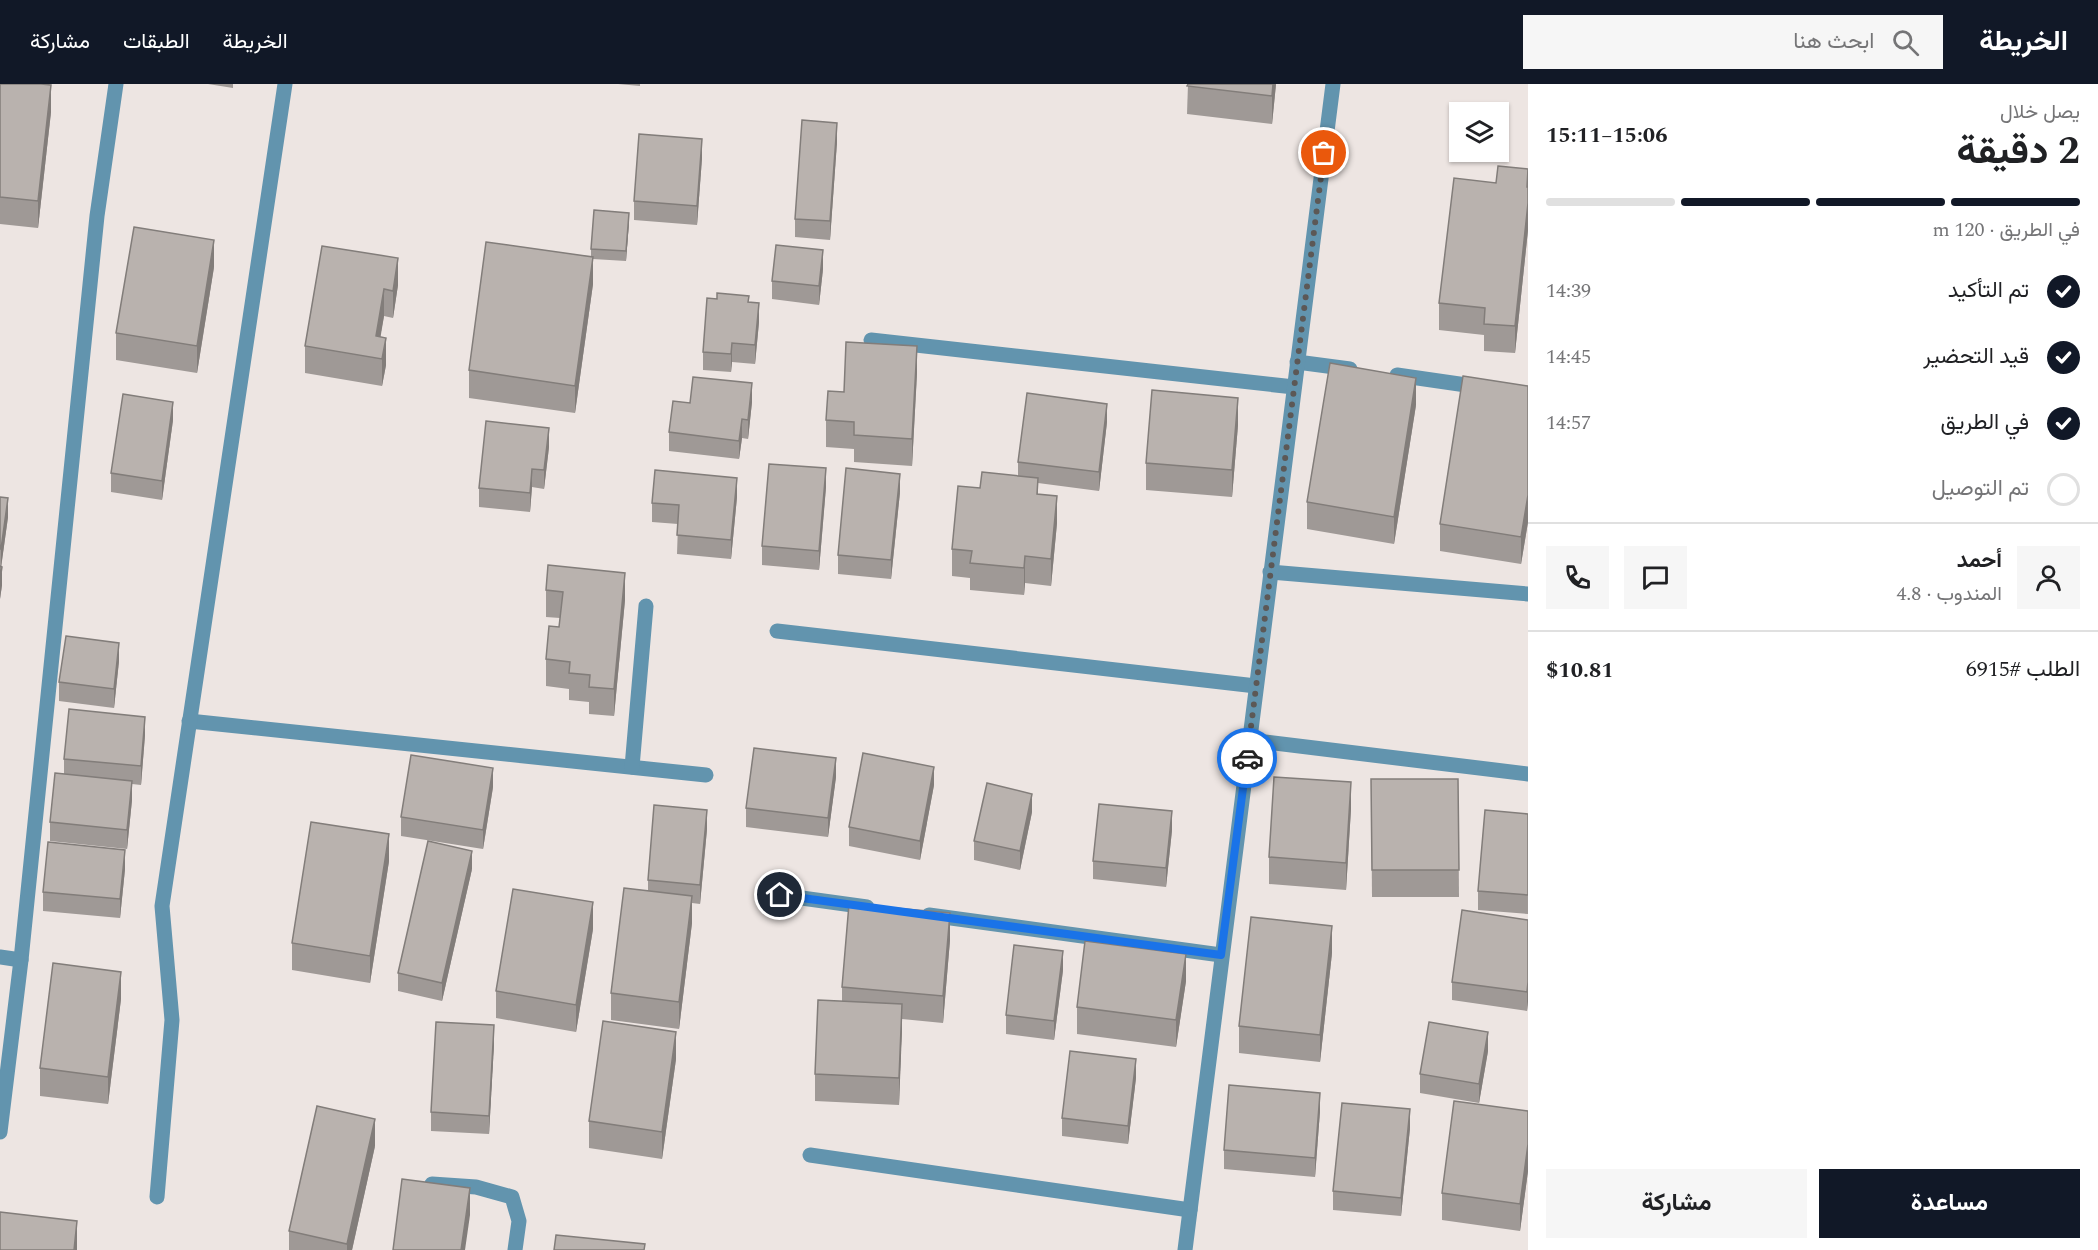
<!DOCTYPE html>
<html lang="ar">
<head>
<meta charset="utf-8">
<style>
  body { margin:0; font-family:Spectral,Vazirmatn,serif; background:#f6f6f6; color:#202124; direction:rtl; height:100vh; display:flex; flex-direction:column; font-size:22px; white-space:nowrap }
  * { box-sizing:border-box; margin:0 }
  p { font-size:20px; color:#757577 }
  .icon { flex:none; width:33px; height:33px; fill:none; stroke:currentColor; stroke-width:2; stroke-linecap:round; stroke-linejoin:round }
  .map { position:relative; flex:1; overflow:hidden; direction:ltr }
  .sheet { display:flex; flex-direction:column; background:#fff; width:570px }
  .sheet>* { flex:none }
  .controls { position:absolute; left:1449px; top:18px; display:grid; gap:12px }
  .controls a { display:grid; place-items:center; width:60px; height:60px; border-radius:0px; background:#fff; box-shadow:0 2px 4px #0004; font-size:30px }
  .pin { position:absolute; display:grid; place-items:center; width:51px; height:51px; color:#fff; margin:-26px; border:3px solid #fff; border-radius:50%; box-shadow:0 2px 6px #0007 }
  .courier { position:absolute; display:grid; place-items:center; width:60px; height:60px; margin:-30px; border:4px solid #1a73e8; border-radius:50%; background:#fff; color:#222; box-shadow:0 2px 8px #0007 }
  .overview em { font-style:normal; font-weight:700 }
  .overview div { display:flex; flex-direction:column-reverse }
  .overview { display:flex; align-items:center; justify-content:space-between; height:102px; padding:0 18px }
  h1 { font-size:39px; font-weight:700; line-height:45px }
  .bar { display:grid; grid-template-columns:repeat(4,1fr); gap:9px 6px; align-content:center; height:72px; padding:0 18px }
  .bar i { height:8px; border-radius:4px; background:#e0e0e0 }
  .bar .active { background:#111827 }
  .bar p { grid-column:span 4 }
  .line { display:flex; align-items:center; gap:15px; padding:0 18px; border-top:2px solid #e0e0e0 }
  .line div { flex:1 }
  .round { display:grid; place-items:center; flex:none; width:63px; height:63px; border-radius:0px; background:#f6f6f6 }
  ol { padding:0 18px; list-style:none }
  li { display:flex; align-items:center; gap:18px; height:66px }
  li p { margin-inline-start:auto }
  li .icon { padding:6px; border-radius:50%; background:#111827; color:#fff; stroke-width:4 }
  li:last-child { color:#757577 }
  li i { width:33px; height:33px; border:3px solid #e0e0e0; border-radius:50% }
  .cta { display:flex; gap:12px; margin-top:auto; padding:12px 18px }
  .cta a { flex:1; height:69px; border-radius:0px; background:#111827; color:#fff; font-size:24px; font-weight:700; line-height:69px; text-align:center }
  .cta a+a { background:#f6f6f6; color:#202124 }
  header { display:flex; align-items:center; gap:36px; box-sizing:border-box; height:84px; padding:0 30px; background:#111827; color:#fff }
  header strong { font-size:28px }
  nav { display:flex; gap:33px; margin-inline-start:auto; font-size:21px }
  .search { width:420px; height:54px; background:#f6f6f6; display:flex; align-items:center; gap:15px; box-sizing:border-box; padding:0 21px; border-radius:0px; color:#757577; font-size:22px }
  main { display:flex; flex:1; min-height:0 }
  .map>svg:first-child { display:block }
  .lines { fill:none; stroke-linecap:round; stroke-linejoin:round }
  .street { stroke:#6294ae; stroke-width:15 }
  .wall { fill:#9f9996 }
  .shaded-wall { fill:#827d7a }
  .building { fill:#b9b2ae; stroke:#827d7a; stroke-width:1.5 }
  .done { stroke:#5c5856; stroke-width:6; stroke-dasharray:0 10.8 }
  .route { stroke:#1a73e8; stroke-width:8 }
</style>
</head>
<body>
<header>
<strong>الخريطة</strong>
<div class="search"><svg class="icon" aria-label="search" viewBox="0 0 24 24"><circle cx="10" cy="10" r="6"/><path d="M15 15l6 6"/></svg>ابحث هنا</div>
<nav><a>الخريطة</a><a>الطبقات</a><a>مشاركة</a></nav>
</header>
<main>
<section class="sheet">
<div class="overview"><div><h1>2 دقيقة</h1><p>يصل خلال</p></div><em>15:06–15:11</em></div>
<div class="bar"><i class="active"></i><i class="active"></i><i class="active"></i><i></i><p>في الطريق · 120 m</p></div>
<ol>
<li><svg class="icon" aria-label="check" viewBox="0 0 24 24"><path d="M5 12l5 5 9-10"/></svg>تم التأكيد<p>14:39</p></li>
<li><svg class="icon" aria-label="check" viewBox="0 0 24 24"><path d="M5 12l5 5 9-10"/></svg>قيد التحضير<p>14:45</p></li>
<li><svg class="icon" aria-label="check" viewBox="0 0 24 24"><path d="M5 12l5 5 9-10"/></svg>في الطريق<p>14:57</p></li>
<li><i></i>تم التوصيل</li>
</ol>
<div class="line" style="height:108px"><a class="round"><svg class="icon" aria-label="person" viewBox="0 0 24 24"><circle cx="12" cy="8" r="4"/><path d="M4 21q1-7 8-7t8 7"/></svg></a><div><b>أحمد</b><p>المندوب · 4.8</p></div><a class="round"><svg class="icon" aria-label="chat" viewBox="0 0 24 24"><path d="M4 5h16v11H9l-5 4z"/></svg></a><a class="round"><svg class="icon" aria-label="phone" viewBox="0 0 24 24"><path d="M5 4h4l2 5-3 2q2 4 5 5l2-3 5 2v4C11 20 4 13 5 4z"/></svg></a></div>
<div class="line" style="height:78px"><div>الطلب #6915</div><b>$10.81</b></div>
<div class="cta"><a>مساعدة</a><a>مشاركة</a></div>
</section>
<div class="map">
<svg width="1528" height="1166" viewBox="0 0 1528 1166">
  <rect width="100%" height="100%" fill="#ede5e2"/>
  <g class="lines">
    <!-- street -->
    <g class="street">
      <polyline points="871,256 1294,303"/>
      <polyline points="1297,278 1350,285"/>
      <polyline points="1397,291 1480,303"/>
      <polyline points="1270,488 1528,510"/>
      <polyline points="777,547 1256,602"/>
      <polyline points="189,637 706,691"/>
      <polyline points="1249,656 1528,690"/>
      <polyline points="632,683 646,522"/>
      <polyline points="780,811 867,823"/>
      <polyline points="929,831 1221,871"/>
      <polyline points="0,873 21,876"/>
      <polyline points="0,1048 21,876 97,132 116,0"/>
      <polyline points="810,1071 1190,1126"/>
      <polyline points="432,1100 476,1103 512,1113 519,1137 515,1166"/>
      <polyline points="157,1113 172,936 162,822 285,0"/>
      <polyline points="1185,1166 1333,0"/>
    </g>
  </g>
  <!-- wall -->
  <g class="wall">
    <polygon points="0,0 51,28 38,144 0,140"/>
    <polygon points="208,0 233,0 233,4"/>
    <polygon points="618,0 640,0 640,2"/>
    <polygon points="1188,0 1276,0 1272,40 1187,30"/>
    <polygon points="837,58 830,156 795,153 795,135"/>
    <polygon points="702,74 697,141 634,136 634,117"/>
    <polygon points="1528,85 1528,146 1515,269 1484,267 1484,251 1439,246 1439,219 1496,99"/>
    <polygon points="629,138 626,177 593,175 593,200 575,329 469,314 469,286 591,173 591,165"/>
    <polygon points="322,162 398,201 393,234 384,232 380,253 386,281 382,302 305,289 305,262"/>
    <polygon points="214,183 197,289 116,276 116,249"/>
    <polygon points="823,185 819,221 772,215 772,197"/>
    <polygon points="749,218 759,238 755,280 732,278 731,288 703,286 703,268"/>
    <polygon points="917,289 912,382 854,378 854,365 826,363 826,336 844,308"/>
    <polygon points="1528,302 1528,438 1521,480 1440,467 1440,440"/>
    <polygon points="752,318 748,355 742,354 739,375 669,367 669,348 690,319"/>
    <polygon points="1416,321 1394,460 1307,445 1307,418"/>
    <polygon points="173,336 162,416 111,408 111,389"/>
    <polygon points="1107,338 1099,407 1038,399 1038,410 1057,439 1051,502 1025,499 1024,511 970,506 970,494 952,492 952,465 980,404 1018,392 1018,378"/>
    <polygon points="1238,341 1232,413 1146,406 1146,379"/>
    <polygon points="549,363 544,405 532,403 530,428 479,423 479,404"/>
    <polygon points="826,403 819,486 762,481 762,462"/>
    <polygon points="900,408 891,495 838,490 838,471"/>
    <polygon points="0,413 8,433 1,483 2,501 0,515"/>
    <polygon points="737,413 731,475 677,470 678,440 652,438 652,419"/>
    <polygon points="548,481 625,516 614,632 589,630 589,618 569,616 569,605 546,602 546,575 559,543 560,534 546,533 546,506"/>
    <polygon points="119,577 114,624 59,617 59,598"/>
    <polygon points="145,651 141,701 132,700 132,716 127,765 50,757 50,738 64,690 64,675"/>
    <polygon points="836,693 828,753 746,743 746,724"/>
    <polygon points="1371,695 1458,695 1459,813 1372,813"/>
    <polygon points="934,701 920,776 849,762 849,743"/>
    <polygon points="493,703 483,765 401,752 401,733"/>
    <polygon points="1351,725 1346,806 1269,800 1269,773"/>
    <polygon points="1032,728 1020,786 974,776 974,757"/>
    <polygon points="1528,730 1528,830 1478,826 1478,807"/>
    <polygon points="707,745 700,820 692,819 692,839 679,945 611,936 611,909 648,807 648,796"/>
    <polygon points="1172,746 1166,803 1093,795 1093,777"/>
    <polygon points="389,777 370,899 292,886 292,859"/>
    <polygon points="125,785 120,834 43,827 43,808"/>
    <polygon points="472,785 442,917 398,907 398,889"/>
    <polygon points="1528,836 1528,917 1527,927 1452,916 1452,898"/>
    <polygon points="593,845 576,948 496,934 496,907"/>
    <polygon points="950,856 943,939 902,935 899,1021 815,1017 815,990 842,917 842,903"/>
    <polygon points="1332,869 1320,978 1239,969 1239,942"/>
    <polygon points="1063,886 1054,956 1006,950 1006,931"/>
    <polygon points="1186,897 1176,963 1077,950 1077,923"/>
    <polygon points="121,915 108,1020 40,1012 40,984"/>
    <polygon points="494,960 489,1050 431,1047 431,1028"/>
    <polygon points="1488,967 1479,1019 1420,1009 1420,990"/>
    <polygon points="676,975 662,1075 589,1064 589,1037"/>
    <polygon points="1136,994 1128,1060 1062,1052 1062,1034"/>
    <polygon points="1320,1027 1315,1093 1224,1085 1224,1066"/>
    <polygon points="1528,1027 1528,1087 1520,1147 1442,1136 1442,1109"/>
    <polygon points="1410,1044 1401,1132 1333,1126 1333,1107"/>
    <polygon points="375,1062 352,1166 289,1166 289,1147"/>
  </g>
  <!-- shaded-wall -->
  <g class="shaded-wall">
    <polygon points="1273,0 1276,0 1272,40 1272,12"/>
    <polygon points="51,1 51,28 38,144 38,117"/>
    <polygon points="837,39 837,58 830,156 830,137"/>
    <polygon points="702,55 702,74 697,141 697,122"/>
    <polygon points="1528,91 1528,146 1515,269 1515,242"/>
    <polygon points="629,129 629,138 626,177 626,167"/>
    <polygon points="214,156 214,183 197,289 197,262"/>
    <polygon points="823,166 823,185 819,221 819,202"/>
    <polygon points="593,173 593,200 575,329 575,302"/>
    <polygon points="398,174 398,201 393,234 393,207"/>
    <polygon points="384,205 384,232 377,274 376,252"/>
    <polygon points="759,219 759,238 755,280 755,261"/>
    <polygon points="386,254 386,281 382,302 382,275"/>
    <polygon points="732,259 732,278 731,288 731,270"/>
    <polygon points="917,262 917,289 912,382 912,355"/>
    <polygon points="1416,294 1416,321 1394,460 1394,433"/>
    <polygon points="752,299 752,318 748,355 748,336"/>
    <polygon points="1238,314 1238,341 1232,413 1232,386"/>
    <polygon points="173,318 173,336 162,416 162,397"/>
    <polygon points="1107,320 1107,338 1099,407 1099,388"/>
    <polygon points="742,335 742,354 739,375 739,357"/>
    <polygon points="549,344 549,363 544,405 544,386"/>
    <polygon points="826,384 826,403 819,486 819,467"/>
    <polygon points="532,385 532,403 530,428 530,409"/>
    <polygon points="900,390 900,408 891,495 891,476"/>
    <polygon points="737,394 737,413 731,475 731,456"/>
    <polygon points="1528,411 1528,438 1521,480 1521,453"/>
    <polygon points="1057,412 1057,439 1051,502 1051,475"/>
    <polygon points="8,414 8,433 1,484 1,465"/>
    <polygon points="1025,472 1025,499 1024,511 1024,484"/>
    <polygon points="2,483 2,501 0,515 0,496"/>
    <polygon points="625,489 625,516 614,632 614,605"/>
    <polygon points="119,559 119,577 114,624 114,605"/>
    <polygon points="145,633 145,651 141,701 141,682"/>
    <polygon points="836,674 836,693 828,753 828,734"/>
    <polygon points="934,683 934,701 920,776 920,757"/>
    <polygon points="493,684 493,703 483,765 483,746"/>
    <polygon points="132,697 132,716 127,765 127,746"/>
    <polygon points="1351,698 1351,725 1346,806 1346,779"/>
    <polygon points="1032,710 1032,728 1020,786 1020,767"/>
    <polygon points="707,726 707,745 700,820 700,801"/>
    <polygon points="1172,727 1172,746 1166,803 1166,784"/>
    <polygon points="389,750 389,777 370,899 370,872"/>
    <polygon points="125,766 125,785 120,834 120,815"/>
    <polygon points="472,767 472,785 442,917 442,899"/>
    <polygon points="692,812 692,839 679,945 679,918"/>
    <polygon points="593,818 593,845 576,948 576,921"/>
    <polygon points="950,829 950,856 943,939 943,912"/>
    <polygon points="1332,842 1332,869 1320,978 1320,951"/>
    <polygon points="1063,867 1063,886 1054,956 1054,937"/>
    <polygon points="1186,870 1186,897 1176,963 1176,936"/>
    <polygon points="121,888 121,915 108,1020 108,993"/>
    <polygon points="1528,898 1528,917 1527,927 1527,908"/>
    <polygon points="902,920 902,947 899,1021 899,994"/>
    <polygon points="494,941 494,960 489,1050 489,1032"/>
    <polygon points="676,948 676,975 662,1075 662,1048"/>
    <polygon points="1488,948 1488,967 1479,1019 1479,1000"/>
    <polygon points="1136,975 1136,994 1128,1060 1128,1042"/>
    <polygon points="1320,1009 1320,1027 1315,1093 1315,1074"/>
    <polygon points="1410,1025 1410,1044 1401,1132 1401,1114"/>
    <polygon points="375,1035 375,1062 352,1166 347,1166 347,1160"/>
    <polygon points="1528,1060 1528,1087 1520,1147 1520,1120"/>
    <polygon points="470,1104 470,1131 465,1166 461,1166"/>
    <polygon points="77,1137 77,1166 74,1166"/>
  </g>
  <!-- building -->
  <g class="building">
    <polygon points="0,0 41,0 51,1 38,117 0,113"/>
    <polygon points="1188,0 1273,0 1272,12 1187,2"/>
    <polygon points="802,36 837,39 830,137 795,135"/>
    <polygon points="639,50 702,55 697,122 634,117"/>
    <polygon points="1498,82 1528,85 1527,103 1528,103 1528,119 1515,242 1484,240 1485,224 1439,219 1454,94 1496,99"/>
    <polygon points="594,126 629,129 626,167 591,165"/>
    <polygon points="134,143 214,156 197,262 116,249"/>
    <polygon points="486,158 593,173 575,302 469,286"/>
    <polygon points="776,161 823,166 819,202 772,197"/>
    <polygon points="322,162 398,174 393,207 384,205 376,252 386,254 382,275 305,262"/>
    <polygon points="717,209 749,212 748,218 759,219 755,261 732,259 731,270 703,268 707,214 717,215"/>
    <polygon points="846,258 917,262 912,355 854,351 854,338 826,336 828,307 844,308"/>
    <polygon points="1330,279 1416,294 1394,433 1307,418"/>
    <polygon points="1463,292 1528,302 1528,411 1521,453 1440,440"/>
    <polygon points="693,293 752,299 748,336 742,335 739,357 669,348 673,317 690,319"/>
    <polygon points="1152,306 1238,314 1232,386 1146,379"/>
    <polygon points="1027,309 1107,320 1099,388 1018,378"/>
    <polygon points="123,310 173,318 162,397 111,389"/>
    <polygon points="486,337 549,344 544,386 532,385 530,409 479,404"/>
    <polygon points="769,380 826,384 819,467 762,462"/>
    <polygon points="846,384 900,390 891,476 838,471"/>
    <polygon points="655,386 737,394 731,456 677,451 679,421 652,419"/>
    <polygon points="982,388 1038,394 1037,410 1057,412 1051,475 1025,472 1024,484 970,479 972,467 952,465 958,402 980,404"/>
    <polygon points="0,413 8,414 1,465 0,465"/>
    <polygon points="548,481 625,489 614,605 589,603 590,591 569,589 570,578 546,575 549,542 559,543 563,508 546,506"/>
    <polygon points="0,482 2,483 0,496"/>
    <polygon points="66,552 119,559 114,605 59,598"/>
    <polygon points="69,625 145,633 141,682 64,675"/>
    <polygon points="754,664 836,674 828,734 746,724"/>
    <polygon points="863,669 934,683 920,757 849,743"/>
    <polygon points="411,671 493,684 483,746 401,733"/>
    <polygon points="55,689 132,697 127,746 50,738"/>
    <polygon points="1274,693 1351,698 1346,779 1269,773"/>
    <polygon points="1371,695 1458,695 1459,786 1372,786"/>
    <polygon points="987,699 1032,710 1020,767 974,757"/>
    <polygon points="1099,720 1172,727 1166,784 1093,777"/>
    <polygon points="654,721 707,726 700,801 648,796"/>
    <polygon points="1485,726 1528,730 1528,811 1478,807"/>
    <polygon points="311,738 389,750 370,872 292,859"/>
    <polygon points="428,757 472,767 442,899 398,889"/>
    <polygon points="48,758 125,766 120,815 43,808"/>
    <polygon points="624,804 692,812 679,918 611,909"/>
    <polygon points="513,805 593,818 576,921 496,907"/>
    <polygon points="849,820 950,829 943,912 842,903"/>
    <polygon points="1462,826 1528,836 1528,898 1527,908 1452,898"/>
    <polygon points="1251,833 1332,842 1320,951 1239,942"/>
    <polygon points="1085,857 1186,870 1176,936 1077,923"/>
    <polygon points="1014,861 1063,867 1054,937 1006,931"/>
    <polygon points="53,879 121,888 108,993 40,984"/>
    <polygon points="818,916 902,920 899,994 815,990"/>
    <polygon points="603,937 676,948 662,1048 589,1037"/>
    <polygon points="436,938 494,941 489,1032 431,1028"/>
    <polygon points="1429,938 1488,948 1479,1000 1420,990"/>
    <polygon points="1070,967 1136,975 1128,1042 1062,1034"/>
    <polygon points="1229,1001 1320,1009 1315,1074 1224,1066"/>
    <polygon points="1454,1017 1528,1027 1528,1060 1520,1120 1442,1109"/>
    <polygon points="1342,1019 1410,1025 1401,1114 1333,1107"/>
    <polygon points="317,1022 375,1035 347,1160 289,1147"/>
    <polygon points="402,1095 470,1104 461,1166 393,1166"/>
    <polygon points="0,1128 77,1137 74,1166 0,1166"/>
    <polygon points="556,1151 645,1160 644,1166 554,1166"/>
  </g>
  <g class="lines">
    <!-- done -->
    <polyline class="done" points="1247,674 1324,69"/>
    <!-- route -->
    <polyline class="route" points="780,811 1221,871 1247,674"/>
  </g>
</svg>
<div class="controls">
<a><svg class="icon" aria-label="layers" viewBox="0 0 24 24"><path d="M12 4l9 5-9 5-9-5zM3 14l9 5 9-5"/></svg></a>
</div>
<div class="pin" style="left:1324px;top:69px;background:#ea580c"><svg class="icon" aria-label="bag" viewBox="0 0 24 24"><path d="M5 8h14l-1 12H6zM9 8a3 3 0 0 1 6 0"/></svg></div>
<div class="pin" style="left:780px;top:811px;background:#1f2937"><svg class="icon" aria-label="home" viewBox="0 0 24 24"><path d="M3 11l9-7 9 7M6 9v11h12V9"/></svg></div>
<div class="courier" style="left:1247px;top:674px"><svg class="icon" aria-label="car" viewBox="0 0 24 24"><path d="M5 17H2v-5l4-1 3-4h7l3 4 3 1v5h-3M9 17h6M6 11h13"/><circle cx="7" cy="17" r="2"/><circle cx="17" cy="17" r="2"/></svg></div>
</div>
</main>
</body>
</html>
